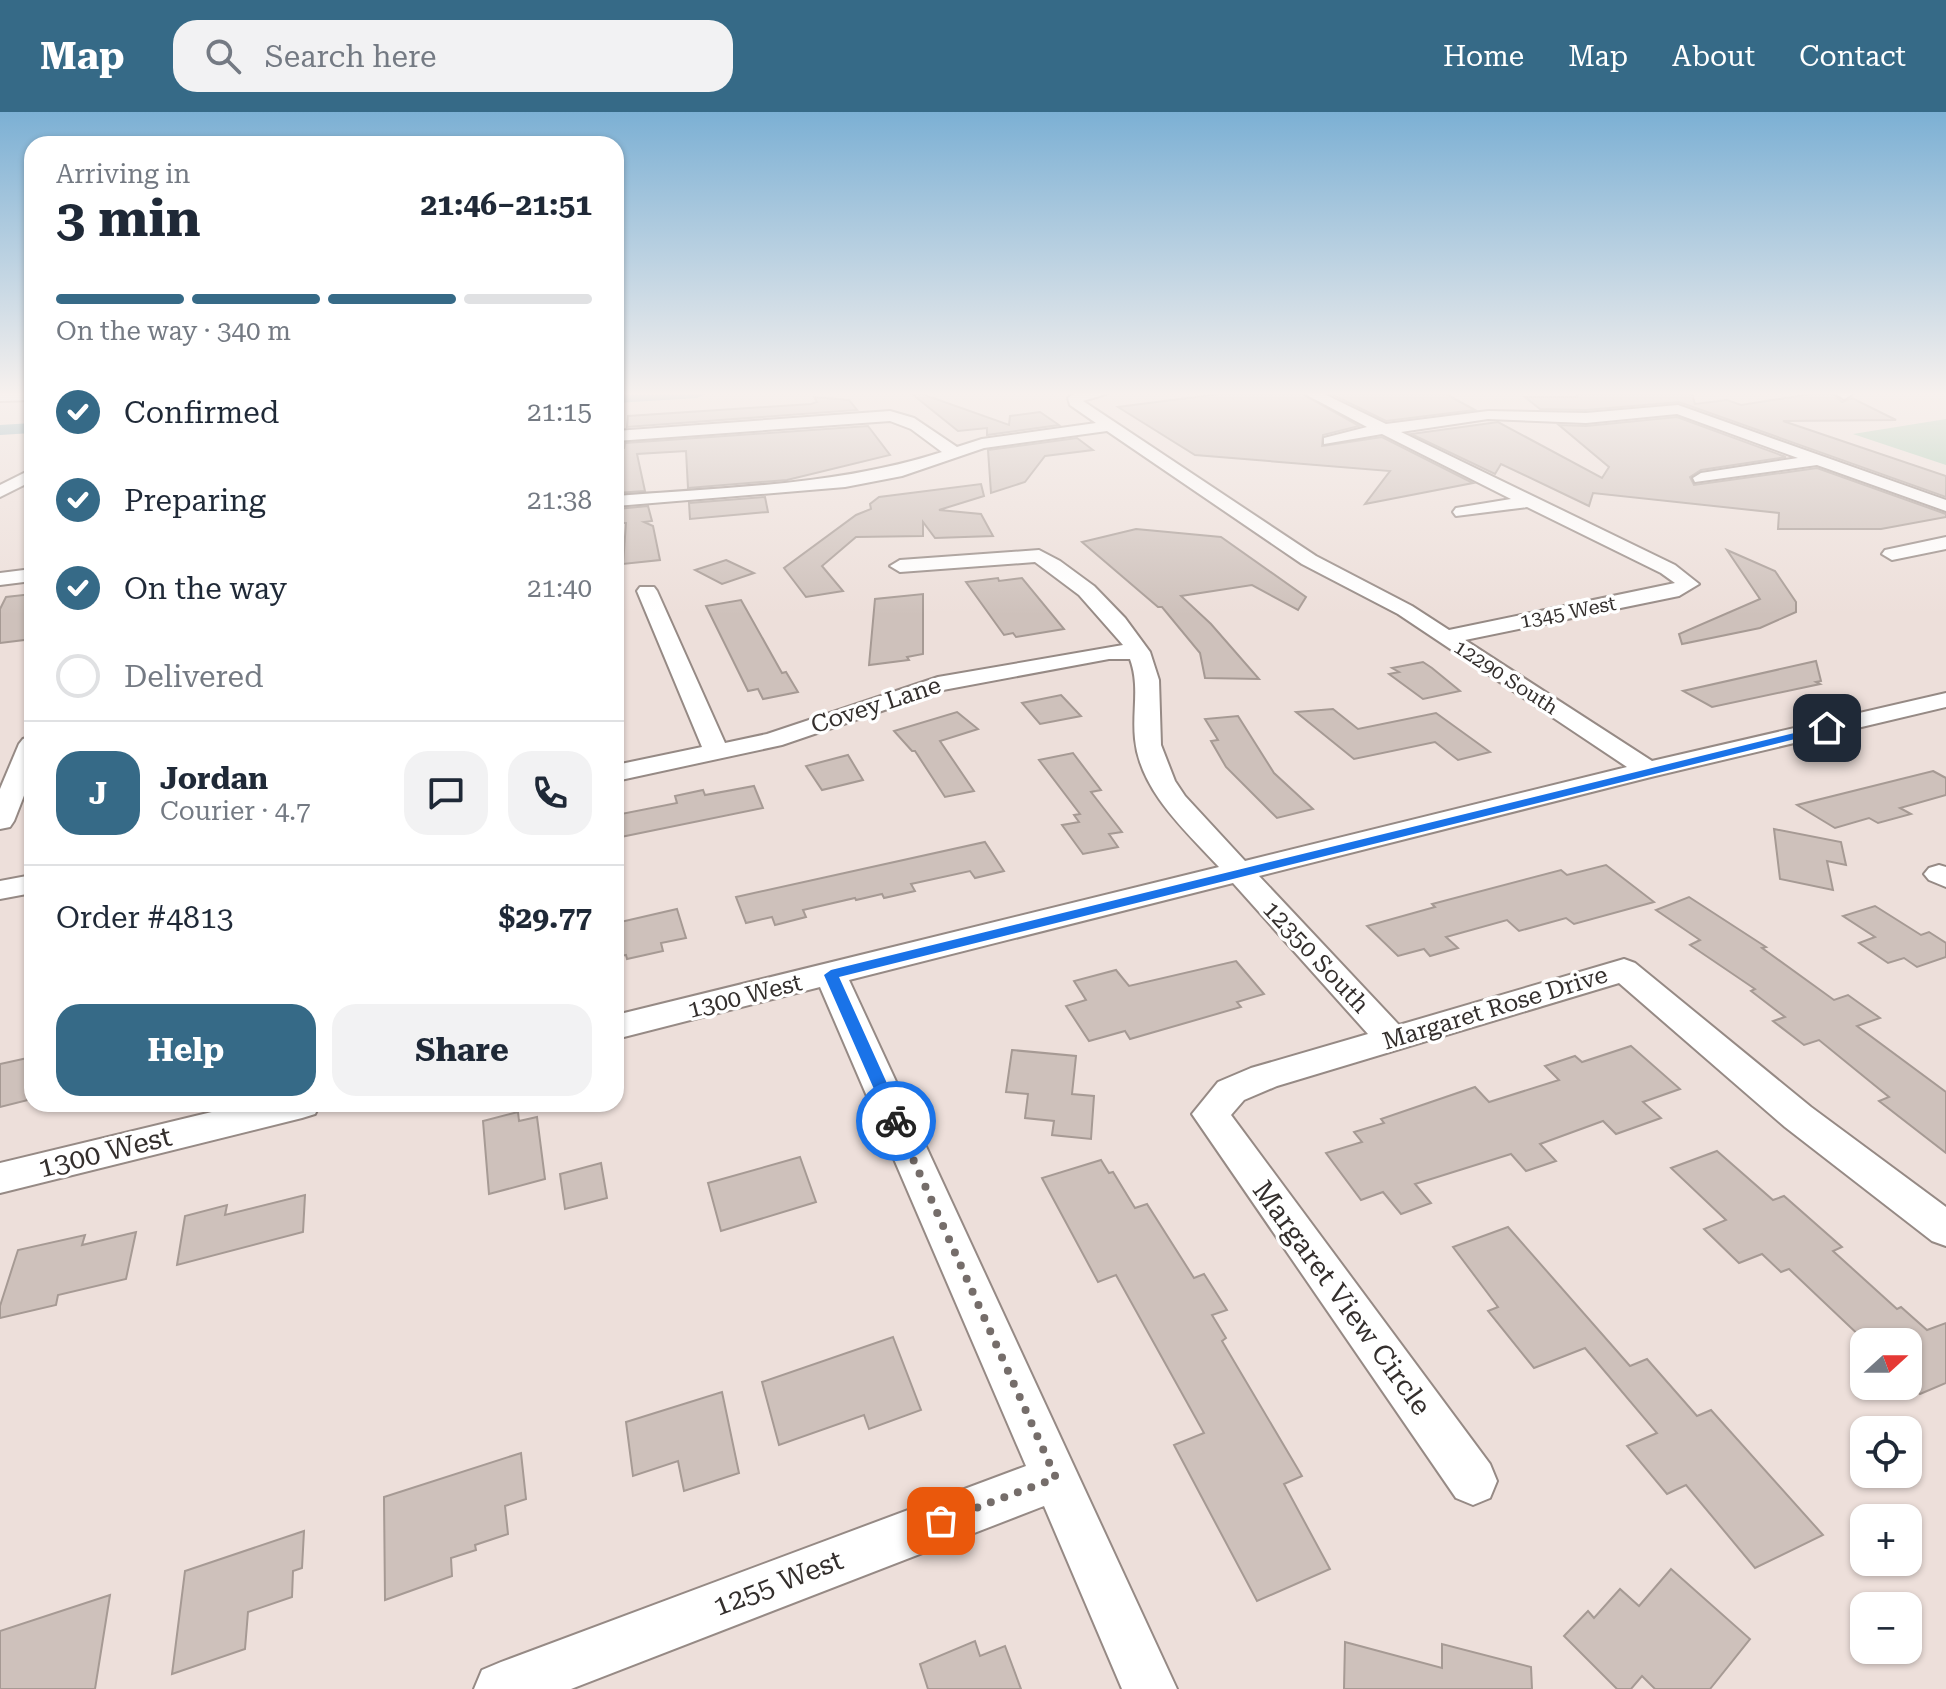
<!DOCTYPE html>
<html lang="en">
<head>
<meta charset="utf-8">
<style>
  body { margin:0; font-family:"Roboto Serif",serif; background:#f2f2f3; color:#1f2937; height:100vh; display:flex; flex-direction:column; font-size:30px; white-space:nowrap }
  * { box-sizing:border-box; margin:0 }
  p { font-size:26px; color:#747a83 }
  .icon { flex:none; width:44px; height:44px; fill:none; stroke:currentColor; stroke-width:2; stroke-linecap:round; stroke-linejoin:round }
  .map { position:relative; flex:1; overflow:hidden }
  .side { position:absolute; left:24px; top:24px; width:600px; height:976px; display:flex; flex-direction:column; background:#fff; border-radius:24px; box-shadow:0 2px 6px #0004 }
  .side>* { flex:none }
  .needle { width:52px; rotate:69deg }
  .fabs { position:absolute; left:1850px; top:1216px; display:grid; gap:16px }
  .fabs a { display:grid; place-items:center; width:72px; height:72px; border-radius:16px; background:#fff; box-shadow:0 2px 6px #0004; font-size:40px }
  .pin { position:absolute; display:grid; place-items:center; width:68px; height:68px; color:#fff; margin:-34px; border-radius:16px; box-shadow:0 4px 12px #0006 }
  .courier { position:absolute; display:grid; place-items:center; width:80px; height:80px; margin:-40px; border:6px solid #1a73e8; border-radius:50%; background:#fff; color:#222; box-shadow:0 2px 10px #0007 }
  .summary em { font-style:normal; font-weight:700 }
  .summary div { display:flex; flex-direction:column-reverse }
  .summary { display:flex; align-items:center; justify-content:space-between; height:136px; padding:0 32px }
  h1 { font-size:52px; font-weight:700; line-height:60px }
  .bar { display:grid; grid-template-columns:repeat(4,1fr); gap:12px 8px; align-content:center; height:96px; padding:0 32px }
  .bar i { height:10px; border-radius:6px; background:#e0e1e3 }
  .bar .current { background:#366a87 }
  .bar p { grid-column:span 4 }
  .line { display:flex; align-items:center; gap:20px; padding:0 32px; border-top:2px solid #e0e1e3 }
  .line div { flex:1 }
  .round { display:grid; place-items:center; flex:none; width:84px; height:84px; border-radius:24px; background:#f2f2f3 }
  ol { padding:0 32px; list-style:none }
  li { display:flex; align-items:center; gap:24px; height:88px }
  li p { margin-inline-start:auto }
  li .icon { padding:8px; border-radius:50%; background:#366a87; color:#fff; stroke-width:4 }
  li:last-child { color:#747a83 }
  li i { width:44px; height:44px; border:4px solid #e0e1e3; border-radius:50% }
  .primary-button { display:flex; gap:16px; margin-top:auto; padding:16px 32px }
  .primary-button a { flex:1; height:92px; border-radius:24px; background:#366a87; color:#fff; font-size:32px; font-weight:700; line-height:92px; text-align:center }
  .primary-button a+a { background:#f2f2f3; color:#1f2937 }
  header { display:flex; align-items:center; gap:48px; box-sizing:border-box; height:112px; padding:0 40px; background:#366a87; color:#fff }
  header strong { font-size:38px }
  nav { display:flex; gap:44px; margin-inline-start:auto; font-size:28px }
  .search { width:560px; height:72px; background:#f2f2f3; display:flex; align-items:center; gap:20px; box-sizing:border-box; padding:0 28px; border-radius:24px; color:#747a83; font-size:30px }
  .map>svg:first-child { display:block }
  .green { fill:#a7ccb4 }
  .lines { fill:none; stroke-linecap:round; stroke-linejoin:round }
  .canal { fill:#7baab6; fill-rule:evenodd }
  .building { fill:#cec1bb; stroke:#a69a94; stroke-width:2 }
  .minor-casing { stroke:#968a85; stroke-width:4 }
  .minor { fill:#fff; fill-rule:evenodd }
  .route { fill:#1a73e8 }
  .done { stroke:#756d6a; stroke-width:8; stroke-dasharray:0 14.4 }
  .labels { text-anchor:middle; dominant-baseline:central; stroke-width:7; stroke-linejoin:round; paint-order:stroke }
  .far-street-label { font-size:20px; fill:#342f2d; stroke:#fff }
  .street-label { font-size:24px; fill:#342f2d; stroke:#fff }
  .near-street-label { font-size:28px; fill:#342f2d; stroke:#fff }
</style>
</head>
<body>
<header>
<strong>Map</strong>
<div class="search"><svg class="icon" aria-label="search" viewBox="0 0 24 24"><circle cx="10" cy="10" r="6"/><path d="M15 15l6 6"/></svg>Search here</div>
<nav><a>Home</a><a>Map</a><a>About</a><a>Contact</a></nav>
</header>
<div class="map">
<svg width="1946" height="1577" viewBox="0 0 1946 1577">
  <rect width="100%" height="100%" fill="#eddfda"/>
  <!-- green -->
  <polygon class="green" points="1946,307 1946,353 1853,322"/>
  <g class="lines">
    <!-- canal -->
    <g class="canal">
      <polygon points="704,282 697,286 616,291 616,283"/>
      <polygon points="32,311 32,321 0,323 0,313"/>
    </g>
  </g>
  <!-- building -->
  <g class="building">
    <polygon points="912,282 922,282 1009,313 1010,304 1040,300 1059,313 987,323 987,316 958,319"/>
    <polygon points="1219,282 1302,282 1359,314 1323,323 1322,334 1382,325 1473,371 1365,392 1390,359 1195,343 1118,295"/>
    <polygon points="1331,282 1446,282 1475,298 1386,309"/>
    <polygon points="1577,282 1692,282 1695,292 1727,288 1741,293 1811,282 1833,282 1842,290 1852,286 1896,308 1783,309 1946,364 1946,385 1679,290 1586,298 1540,297 1525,285 1577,285"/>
    <polygon points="814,285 849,288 857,298 627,315 628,304 811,292 817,290"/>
    <polygon points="1677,305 1786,345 1701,358 1690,365 1694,373 1817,356 1946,402 1946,405 1881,417 1778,417 1779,401 1593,381 1589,394 1501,352 1495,362 1411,322 1498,310 1602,366 1609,355 1559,313 1586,314"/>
    <polygon points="868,314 890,343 787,368 688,376 686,339 637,342 645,379 616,381 616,336 624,336 625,331"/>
    <polygon points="1077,326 1093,338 1045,344 1025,370 991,381 988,338"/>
    <polygon points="981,372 984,384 939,398 981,402 993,424 935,426 923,410 923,424 856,425 822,454 843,479 806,485 784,456 856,403 871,397 870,392 879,385"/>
    <polygon points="765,385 768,400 690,407 689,391"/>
    <polygon points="648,394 652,409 644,410 653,414 660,448 623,452 626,411 620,411 617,397"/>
    <polygon points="1136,417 1221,425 1306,485 1298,498 1252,473 1181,484 1211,512 1259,567 1205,566 1200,541 1162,495 1158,495 1082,430"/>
    <polygon points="1727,438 1775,459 1796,490 1796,500 1760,516 1682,532 1679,522 1760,487"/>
    <polygon points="726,448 754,461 722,472 695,458"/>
    <polygon points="998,466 999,469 1022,466 1064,517 1016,525 1013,521 1004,523 966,470"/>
    <polygon points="32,482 32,527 0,531 0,497 6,485"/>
    <polygon points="923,482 923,542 907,545 909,548 869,553 875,487"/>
    <polygon points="741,488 782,561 786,560 798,580 763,587 758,577 748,579 706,494"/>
    <polygon points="1816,549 1821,569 1816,570 1820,572 1712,595 1683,579"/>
    <polygon points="1423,550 1432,556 1460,579 1423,587 1389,562 1399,560 1392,556"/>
    <polygon points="1061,583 1081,604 1040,612 1022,591"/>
    <polygon points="1333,597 1358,617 1436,601 1490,640 1458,648 1435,630 1354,647 1296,600"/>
    <polygon points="957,600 978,617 940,629 974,679 945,685 915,639 912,639 894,619"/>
    <polygon points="1238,604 1274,661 1313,697 1277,706 1226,655 1211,629 1218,628 1205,607"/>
    <polygon points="1073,641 1101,678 1091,680 1122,720 1109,722 1118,735 1083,742 1062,713 1079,710 1074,703 1080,702 1039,648"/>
    <polygon points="848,643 863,668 822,678 806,654"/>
    <polygon points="1933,659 1946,666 1946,683 1900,696 1911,702 1878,711 1869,706 1835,716 1797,693"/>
    <polygon points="754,674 763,696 616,726 616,703 677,691 675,684 703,678 705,683"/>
    <polygon points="1774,717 1841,730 1846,753 1827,749 1833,778 1780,767"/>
    <polygon points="985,730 1004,759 975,766 970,759 911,772 915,779 884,786 882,782 856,788 855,786 803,798 806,805 775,813 772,805 746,811 736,785"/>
    <polygon points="1606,753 1654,790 1574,812 1566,806 1519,819 1507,808 1446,825 1458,836 1430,844 1424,837 1398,844 1367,814 1435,795 1432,792 1561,758 1567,763"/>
    <polygon points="1689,785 1766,835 1762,836 1834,888 1848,883 1880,906 1857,914 1946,980 1946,1041 1879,989 1889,985 1819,928 1804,933 1773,909 1785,905 1751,879 1755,877 1690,833 1700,828 1656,798"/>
    <polygon points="1875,794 1921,823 1929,820 1946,831 1946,845 1917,855 1904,846 1888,851 1859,831 1875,825 1843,804"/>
    <polygon points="677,797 686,826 661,831 663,839 627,847 626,843 616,845 616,811"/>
    <polygon points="1236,849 1264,882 1237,890 1241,895 1130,927 1125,919 1089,929 1066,894 1086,888 1074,869 1116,858 1129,874"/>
    <polygon points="1631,934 1680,977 1643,990 1661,1006 1616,1022 1603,1009 1540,1032 1556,1049 1526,1059 1511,1042 1415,1072 1431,1091 1401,1102 1383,1080 1361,1088 1326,1041 1362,1030 1354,1020 1384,1011 1381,1007 1475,975 1489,990 1559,968 1545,954 1575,944 1582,950"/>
    <polygon points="1012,938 1076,944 1072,982 1094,984 1091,1027 1052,1023 1054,1009 1025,1006 1028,982 1006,980"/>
    <polygon points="32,945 32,987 0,995 0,952"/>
    <polygon points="518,1000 519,1009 537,1005 545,1067 489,1082 483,1009"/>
    <polygon points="1717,1039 1773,1088 1784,1084 1842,1135 1833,1139 1897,1197 1901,1195 1927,1218 1946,1211 1946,1271 1920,1282 1908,1270 1908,1230 1866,1230 1789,1157 1781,1160 1762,1142 1739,1151 1704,1117 1726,1108 1671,1056"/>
    <polygon points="800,1045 816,1090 721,1119 708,1071"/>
    <polygon points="1101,1048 1109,1061 1113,1060 1135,1096 1147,1092 1194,1166 1204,1162 1227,1198 1212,1203 1226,1226 1222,1229 1302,1364 1284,1372 1330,1457 1257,1489 1174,1333 1204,1321 1116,1163 1098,1170 1042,1066"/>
    <polygon points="601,1051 607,1086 565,1097 560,1062"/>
    <polygon points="305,1083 303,1120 177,1153 185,1104 227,1093 225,1103"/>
    <polygon points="1508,1115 1630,1254 1647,1247 1697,1304 1711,1298 1823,1423 1755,1456 1686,1373 1667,1382 1627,1334 1657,1321 1585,1236 1534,1256 1488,1199 1498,1195 1453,1135"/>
    <polygon points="136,1120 126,1167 58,1183 56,1193 0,1206 0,1194 18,1138 85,1123 82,1133"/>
    <polygon points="893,1225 921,1298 869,1317 864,1303 779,1333 762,1270"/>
    <polygon points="722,1280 739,1361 684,1379 678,1349 633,1364 626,1310"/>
    <polygon points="521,1341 526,1387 505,1394 508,1422 475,1433 476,1438 451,1446 452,1464 385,1488 384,1385"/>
    <polygon points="304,1419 302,1456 293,1459 292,1485 248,1500 245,1537 172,1562 185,1459"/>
    <polygon points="1671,1457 1750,1527 1710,1577 1655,1577 1642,1564 1631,1577 1617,1577 1564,1524 1588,1499 1594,1506 1620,1477 1639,1494"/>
    <polygon points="110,1483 95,1577 0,1577 0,1519"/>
    <polygon points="975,1529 980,1544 1005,1534 1021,1577 928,1577 920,1552"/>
    <polygon points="1345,1530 1442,1556 1442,1532 1531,1555 1532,1577 1344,1577"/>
  </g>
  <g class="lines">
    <!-- minor casing -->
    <g class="minor-casing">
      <g id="minor">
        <polygon points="0,282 32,282 32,288 0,289"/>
        <path d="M1073,282H1106L1083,289L1316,444L1412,494L1449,518L1675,471L1661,461L1527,395L1456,404L1453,400L1456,396L1511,387L1382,322L1324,332V326L1367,315L1305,282H1324L1386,312L1488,299L1586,301L1678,293L1946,388V399L1817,353L1695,370L1693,366L1701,361L1798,346L1677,302L1586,311L1488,307L1401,320L1675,453L1699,472L1679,484L1465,528L1652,649L1946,581V595L1651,665L1259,764L1399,913L1624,847L1635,851L1811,995L1946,1095V1134L1932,1129L1785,1015L1619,871L1277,974L1244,988L1231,1003L1490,1352L1497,1369L1490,1386L1473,1393L1456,1386L1192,1002L1218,970L1251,956L1368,922L1233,771L849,868L1177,1577H1122L1044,1394L571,1577H474L482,1558L501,1550L1026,1354L820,875L616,927V903L1219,755C1186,719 1140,679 1135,627C1132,599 1140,574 1130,547H1109L943,578L782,633L616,669V653L702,635L637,479L640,475H654L657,479L725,631L767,622L938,565L1123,533L1079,483L1035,450L900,460L890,454L900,448L1039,438L1060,449L1094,474L1125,506L1150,540L1159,568L1161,633L1175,669L1185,684L1245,749L1627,655L1398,502L1302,452L1107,319L984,336L902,364L845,375L616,394V384C726,375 837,374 942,340L911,317L890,309L616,329V319L890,299L914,306L957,335L982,327L1096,311L1070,293L1068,286Z"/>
        <polygon points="1836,282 1851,282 1851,283 1844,287"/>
        <polygon points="32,357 32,369 0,385 0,373"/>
        <polygon points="1946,425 1946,437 1892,448 1882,442 1885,438"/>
        <polygon points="32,457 32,469 0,473 0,461"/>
        <polygon points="32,624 32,663 14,709 10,715 0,717 0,677 19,632 23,627"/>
        <polygon points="1939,753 1946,755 1946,775 1929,768 1924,762 1929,756"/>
        <polygon points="32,763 32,781 0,787 0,769"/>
        <polygon points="245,992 320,992 315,1002 302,1006 0,1081 0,1051"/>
      </g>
    </g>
    <!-- minor -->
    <use href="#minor" class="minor"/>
  </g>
  <!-- sky -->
  <linearGradient id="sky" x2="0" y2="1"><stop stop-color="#7cb0d4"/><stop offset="0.56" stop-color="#f7f1ee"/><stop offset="1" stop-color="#f7f1ee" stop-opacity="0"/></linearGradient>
  <rect width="1946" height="503" fill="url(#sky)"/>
  <!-- route -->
  <polygon class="route" points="1827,613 1831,614 1831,618 839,865 904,1009 896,1015 888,1009 824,863 831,858"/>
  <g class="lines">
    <!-- done -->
    <polyline class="done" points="896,1009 1056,1366 941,1409"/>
  </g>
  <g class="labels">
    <!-- far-street labels -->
    <g class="far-street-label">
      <text transform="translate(1568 500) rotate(-11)">1345 West</text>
      <text transform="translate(1506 565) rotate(33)">12290 South</text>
    </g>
    <!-- street labels -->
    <g class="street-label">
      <text transform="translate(876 593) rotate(-18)">Covey Lane</text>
      <text transform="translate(1316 845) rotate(47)">12350 South</text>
      <text transform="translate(745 884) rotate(-14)">1300 West</text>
      <text transform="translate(1495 896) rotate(-17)">Margaret Rose Drive</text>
    </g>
    <!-- near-street labels -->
    <g class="near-street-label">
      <text transform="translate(105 1040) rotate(-14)">1300 West</text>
      <text transform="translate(1342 1186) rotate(54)">Margaret View Circle</text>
      <text transform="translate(778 1471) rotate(-21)">1255 West</text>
    </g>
  </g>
</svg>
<div class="fabs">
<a><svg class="needle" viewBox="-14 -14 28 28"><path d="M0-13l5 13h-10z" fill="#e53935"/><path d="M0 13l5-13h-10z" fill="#747a83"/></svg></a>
<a><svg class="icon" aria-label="locate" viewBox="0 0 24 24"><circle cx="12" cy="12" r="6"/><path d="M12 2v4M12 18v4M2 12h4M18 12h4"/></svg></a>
<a>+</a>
<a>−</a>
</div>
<div class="pin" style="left:941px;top:1409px;background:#ea580c"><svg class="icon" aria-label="bag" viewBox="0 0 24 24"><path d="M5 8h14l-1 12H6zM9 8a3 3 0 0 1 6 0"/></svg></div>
<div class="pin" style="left:1827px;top:616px;background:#1f2937"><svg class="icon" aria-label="home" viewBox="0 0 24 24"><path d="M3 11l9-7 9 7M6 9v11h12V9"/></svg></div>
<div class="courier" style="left:896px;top:1009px"><svg class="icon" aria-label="bike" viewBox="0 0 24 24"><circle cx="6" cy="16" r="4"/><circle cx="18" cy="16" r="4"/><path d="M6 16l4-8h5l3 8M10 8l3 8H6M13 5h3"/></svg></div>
<section class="side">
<div class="summary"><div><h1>3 min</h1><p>Arriving in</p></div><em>21:46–21:51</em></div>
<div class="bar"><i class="current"></i><i class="current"></i><i class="current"></i><i></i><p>On the way · 340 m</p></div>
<ol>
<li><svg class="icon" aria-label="check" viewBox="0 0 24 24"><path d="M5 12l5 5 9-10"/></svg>Confirmed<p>21:15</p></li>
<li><svg class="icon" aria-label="check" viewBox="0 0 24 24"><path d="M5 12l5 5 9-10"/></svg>Preparing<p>21:38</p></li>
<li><svg class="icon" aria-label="check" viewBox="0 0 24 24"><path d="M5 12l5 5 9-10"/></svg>On the way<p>21:40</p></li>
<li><i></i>Delivered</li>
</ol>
<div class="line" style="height:144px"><b class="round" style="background:#366a87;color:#fff">J</b><div><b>Jordan</b><p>Courier · 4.7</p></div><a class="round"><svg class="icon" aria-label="chat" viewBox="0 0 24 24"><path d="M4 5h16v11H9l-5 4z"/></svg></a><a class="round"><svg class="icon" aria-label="phone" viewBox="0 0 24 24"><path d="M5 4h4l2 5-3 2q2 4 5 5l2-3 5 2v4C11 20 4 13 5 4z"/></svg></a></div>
<div class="line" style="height:104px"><div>Order #4813</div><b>$29.77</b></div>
<div class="primary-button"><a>Help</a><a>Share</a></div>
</section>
</div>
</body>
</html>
